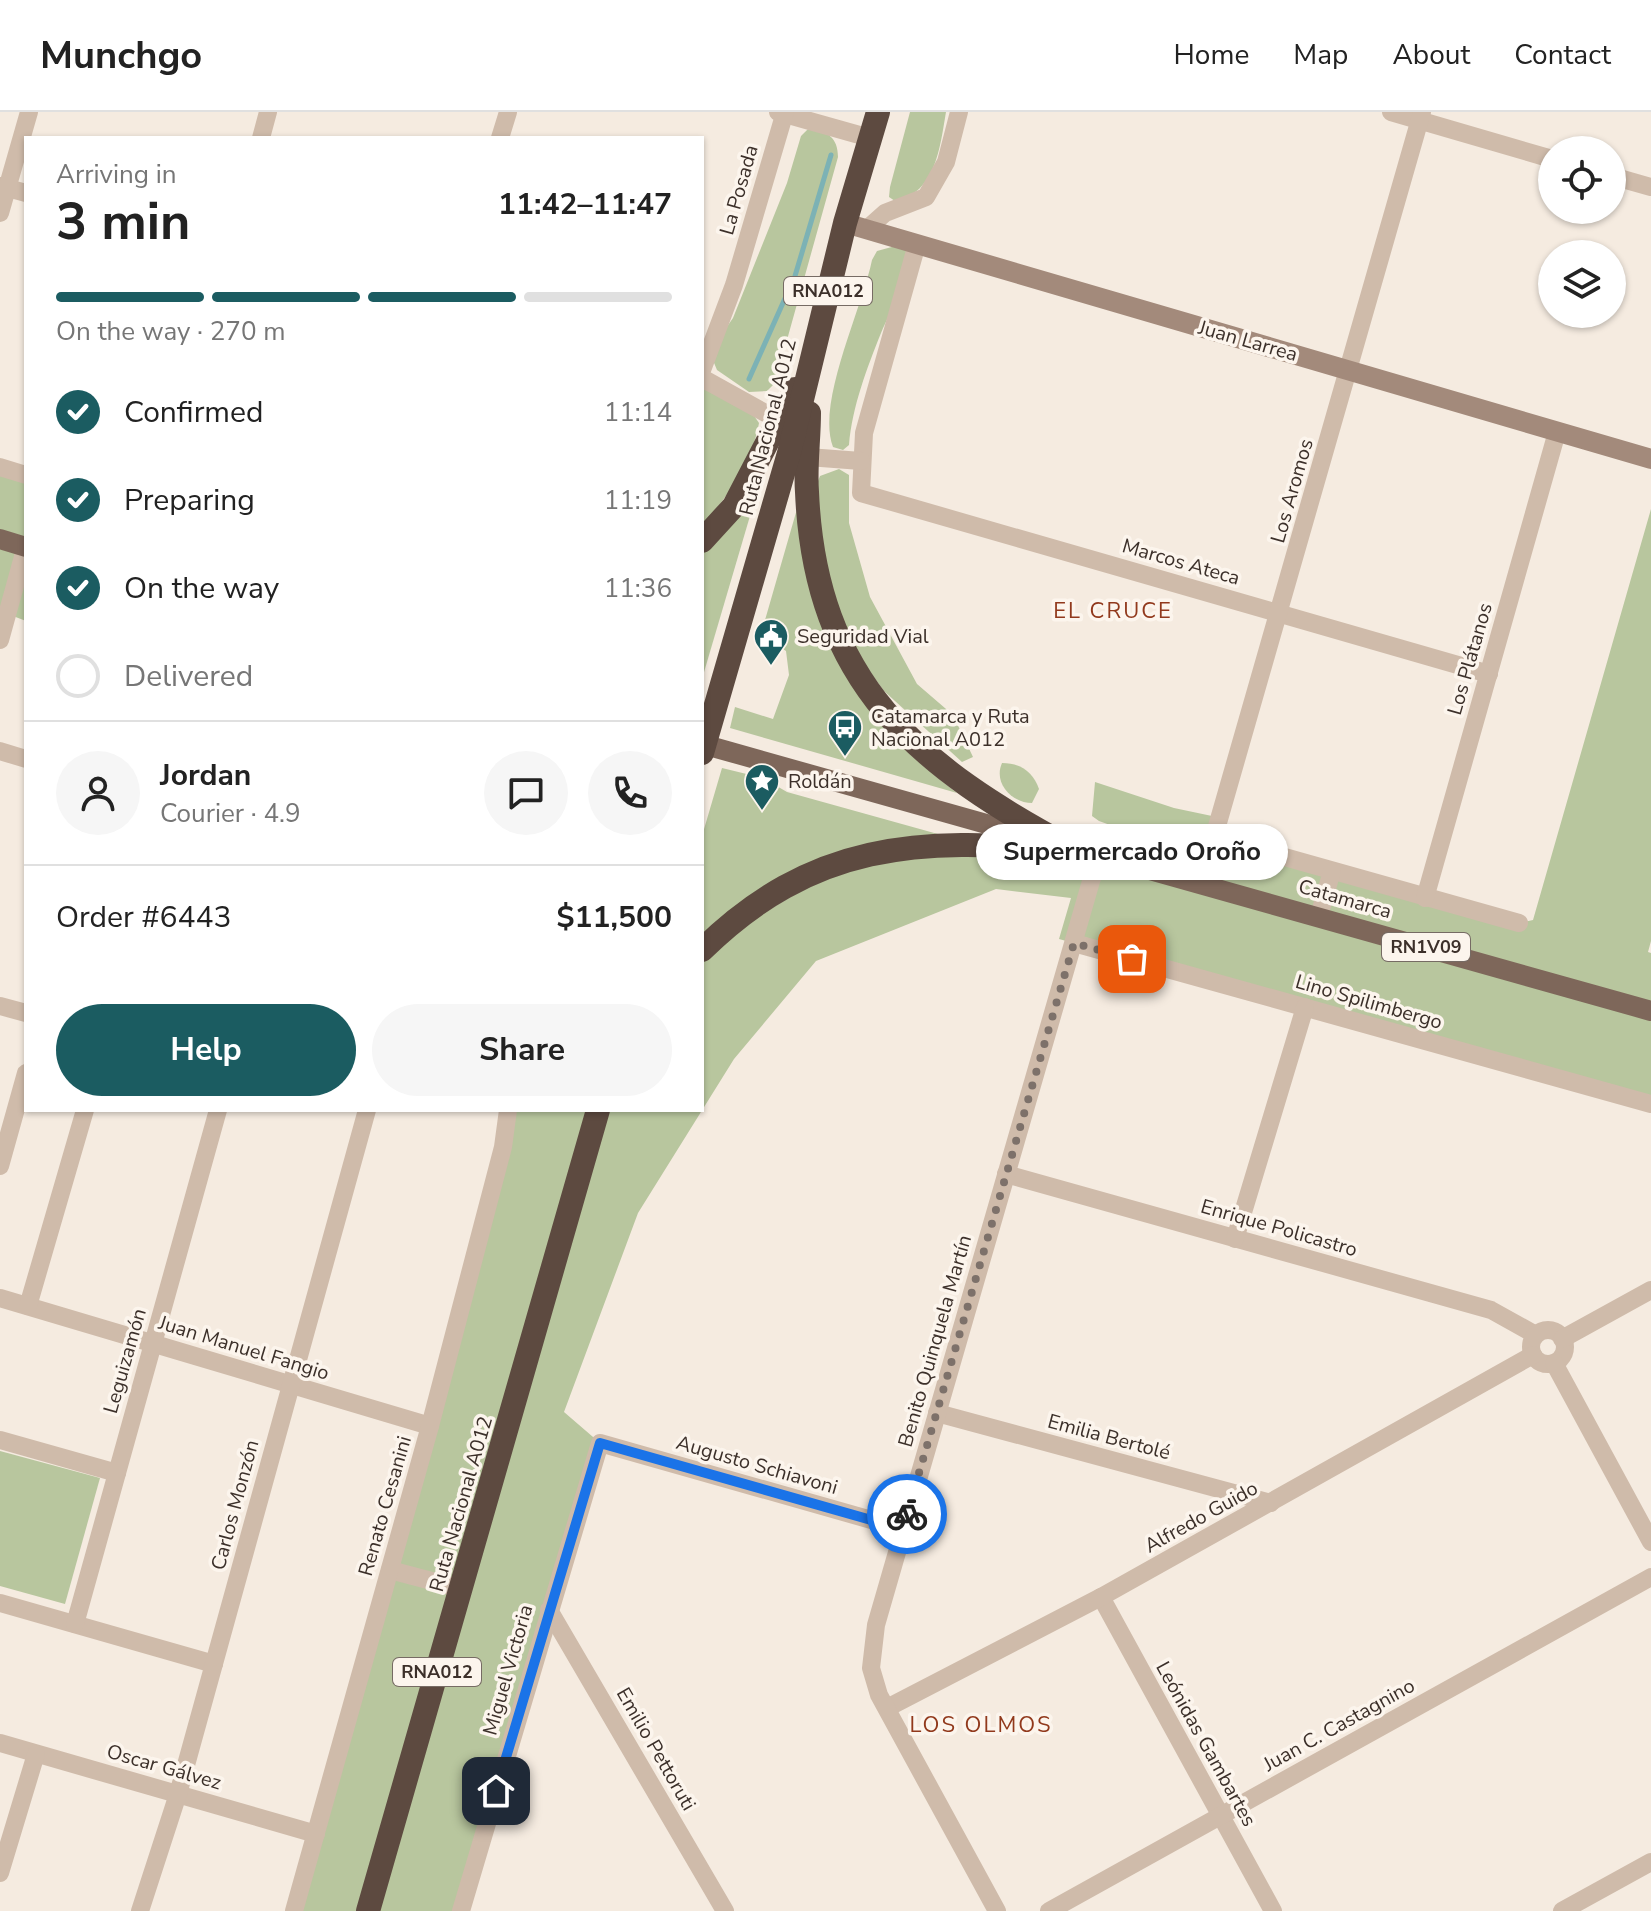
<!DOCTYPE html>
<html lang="en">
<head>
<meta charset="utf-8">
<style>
  body { margin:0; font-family:"Nunito Sans",sans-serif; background:#f6f6f6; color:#222; height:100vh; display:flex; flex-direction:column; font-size:30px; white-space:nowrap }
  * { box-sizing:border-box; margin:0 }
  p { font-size:26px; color:#767676 }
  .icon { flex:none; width:44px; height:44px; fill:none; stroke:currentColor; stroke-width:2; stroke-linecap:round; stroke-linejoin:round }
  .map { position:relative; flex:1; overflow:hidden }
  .side { position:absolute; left:24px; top:24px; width:680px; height:976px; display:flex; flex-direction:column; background:#fff; border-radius:0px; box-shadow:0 2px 6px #0004 }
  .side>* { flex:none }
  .buttons { position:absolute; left:1538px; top:24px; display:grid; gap:16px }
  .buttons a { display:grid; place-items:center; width:88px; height:88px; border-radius:50%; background:#fff; box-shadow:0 2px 6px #0004; font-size:40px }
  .pin { position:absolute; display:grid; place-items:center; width:68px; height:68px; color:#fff; margin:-34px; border-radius:16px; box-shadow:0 4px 12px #0006 }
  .courier { position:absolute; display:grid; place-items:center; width:80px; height:80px; margin:-40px; border:6px solid #1a73e8; border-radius:50%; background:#fff; color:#222; box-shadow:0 2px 10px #0007 }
  .bubble { position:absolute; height:56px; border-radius:28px; background:#fff; box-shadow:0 2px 6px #0004; font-size:26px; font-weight:700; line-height:56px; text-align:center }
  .overview em { font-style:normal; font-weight:700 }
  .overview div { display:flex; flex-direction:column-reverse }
  .overview { display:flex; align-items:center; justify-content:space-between; height:136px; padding:0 32px }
  h1 { font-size:52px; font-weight:700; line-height:60px }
  .bar { display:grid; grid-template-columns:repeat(4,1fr); gap:12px 8px; align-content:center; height:96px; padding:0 32px }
  .bar i { height:10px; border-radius:6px; background:#e0e0e0 }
  .bar .active { background:#1b5c61 }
  .bar p { grid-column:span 4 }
  .line { display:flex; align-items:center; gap:20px; padding:0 32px; border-top:2px solid #e0e0e0 }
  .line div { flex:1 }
  .round { display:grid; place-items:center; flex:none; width:84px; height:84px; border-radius:42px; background:#f6f6f6 }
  ol { padding:0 32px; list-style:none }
  li { display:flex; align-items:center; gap:24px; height:88px }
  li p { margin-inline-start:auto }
  li .icon { padding:8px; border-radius:50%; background:#1b5c61; color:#fff; stroke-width:4 }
  li:last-child { color:#767676 }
  li i { width:44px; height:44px; border:4px solid #e0e0e0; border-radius:50% }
  .cta { display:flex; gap:16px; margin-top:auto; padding:16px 32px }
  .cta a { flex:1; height:92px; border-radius:48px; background:#1b5c61; color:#fff; font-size:32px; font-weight:700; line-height:92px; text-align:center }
  .cta a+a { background:#f6f6f6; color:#222 }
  header { display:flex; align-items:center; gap:48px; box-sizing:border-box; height:112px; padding:0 40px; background:#fff; border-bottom:2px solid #e0e0e0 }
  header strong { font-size:38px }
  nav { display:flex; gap:44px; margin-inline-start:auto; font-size:28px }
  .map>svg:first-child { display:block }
  .green { fill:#b8c69e }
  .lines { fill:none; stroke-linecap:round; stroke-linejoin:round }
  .stream { stroke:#7cb2b5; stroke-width:5 }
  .street { stroke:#cfbbaa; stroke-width:18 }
  .secondary { stroke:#a38a7b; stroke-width:20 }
  .primary { stroke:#7e675a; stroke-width:20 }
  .highway { stroke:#5d4a40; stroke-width:24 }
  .done { stroke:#7d716a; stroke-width:8; stroke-dasharray:0 14.4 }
  .route { stroke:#1a73e8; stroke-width:10 }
  .labels { text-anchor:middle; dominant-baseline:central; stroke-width:7; stroke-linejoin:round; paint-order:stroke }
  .shield { fill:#fcf5ed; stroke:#766b64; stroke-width:2 }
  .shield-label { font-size:18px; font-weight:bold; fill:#3c302a }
  .street-label { font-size:20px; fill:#3c302a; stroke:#fcf5ed }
  .poi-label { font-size:20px; fill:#3c302a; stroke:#fcf5ed; text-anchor:start }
  .neighbourhood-label { font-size:22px; letter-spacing:2px; fill:#91391c; stroke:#fcf5ed }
</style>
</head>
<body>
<header>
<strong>Munchgo</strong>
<nav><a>Home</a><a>Map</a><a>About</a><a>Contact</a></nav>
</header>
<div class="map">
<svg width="1651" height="1799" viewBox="0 0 1651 1799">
  <rect width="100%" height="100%" fill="#f5ebe0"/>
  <!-- green -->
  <g class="green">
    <path d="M910,0H946C940,35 936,81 895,89L889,85L890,75Z"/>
    <path d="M810,15C827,20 838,25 838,45L775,271L767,279L749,280L717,258L712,246L717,229L733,206L787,71L801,24Z"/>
    <path d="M899,133L906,139C907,169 893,194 881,221C867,256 852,295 849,333L843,338L833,335C816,291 862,197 872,148L877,139Z"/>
    <path d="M702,276L750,298L759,311C753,346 728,387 702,412Z"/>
    <polygon points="0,355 26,363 26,509 0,499"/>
    <polygon points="839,357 849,363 849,411 870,485 917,572 953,603 973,645 962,650 884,579 860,546 825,468 816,374 820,364"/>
    <polygon points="748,384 755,387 702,567 702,436"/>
    <path d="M797,397C822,533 844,595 957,681L730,616L735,595L773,607L789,563L786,539L761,522Z"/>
    <polygon points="1651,397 1651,829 1648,840 1651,841 1651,992 1059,827 1071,786 996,777 816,849 734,947 638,1101 564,1300 600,1331 461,1799 294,1799 508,998 702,998 702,838 859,744 1075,738 1200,770 1214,725 1519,811 1533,808"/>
    <path d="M1002,651C1021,651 1033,660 1039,677L1032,691C1012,691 993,671 1002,651Z"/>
    <polygon points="722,656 763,666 787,680 945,724 887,730 702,828 702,724"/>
    <polygon points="1095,670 1174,696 1212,704 1204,733 1196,741 1185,740 1099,709 1092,704"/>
    <polygon points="0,1339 100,1366 65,1492 0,1474"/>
  </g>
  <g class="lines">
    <!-- stream -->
    <polyline class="stream" points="749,267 795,164 831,43"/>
    <!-- street -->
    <g class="street">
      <polyline points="778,0 870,26"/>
      <polyline points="1391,0 1552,47"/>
      <polyline points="261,26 268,0"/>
      <polyline points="500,26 508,0"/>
      <polyline points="1612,64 1651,75"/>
      <polyline points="0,74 26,81"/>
      <polyline points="0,101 29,0"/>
      <polyline points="867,117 885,101 926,85 946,50 959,0"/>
      <polyline points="917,132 864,321 861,381 1489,562"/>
      <polyline points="702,258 734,173 785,0"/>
      <polyline points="702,266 787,313"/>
      <polyline points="808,345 861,349"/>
      <polyline points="0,355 26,363"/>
      <polyline points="0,528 26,434"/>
      <polyline points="0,639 26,647"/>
      <polyline points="1214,725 1519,811"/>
      <polyline points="1201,770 1422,0"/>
      <polyline points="1425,786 1557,320"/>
      <polyline points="1319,804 1332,759"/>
      <polyline points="1074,831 1651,992"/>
      <polyline points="0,894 26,901"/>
      <polyline points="0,1054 26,961"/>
      <polyline points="1006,1062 1491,1198 1536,1223"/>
      <polyline points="1235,1127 1305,895"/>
      <polyline points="0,1186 430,1314"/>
      <polyline points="28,1194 85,998"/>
      <circle cx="1548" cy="1235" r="17"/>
      <polyline points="1562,1227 1651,1178"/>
      <polyline points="1554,1251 1651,1430"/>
      <polyline points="937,1301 1271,1391"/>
      <polyline points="0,1328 117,1361"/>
      <polyline points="390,1458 462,1477"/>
      <polyline points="1101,1485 1273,1799"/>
      <polyline points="0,1491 214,1552"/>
      <polyline points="549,1498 725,1799"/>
      <polyline points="75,1512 218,998"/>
      <polyline points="887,1596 1101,1485 1533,1243"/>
      <polyline points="0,1631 316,1722"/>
      <polyline points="0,1761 36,1642"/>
      <polyline points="140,1799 178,1682 367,998"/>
      <polyline points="294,1799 430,1314 503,1035 508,998"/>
      <polyline points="461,1799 600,1331 903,1417"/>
      <polyline points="997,1799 879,1583 871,1556 876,1513 1098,745"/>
      <polyline points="1049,1799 1651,1465"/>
      <polyline points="1562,1799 1651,1750"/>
    </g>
    <!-- secondary -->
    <polyline class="secondary" points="845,111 1651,347"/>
    <!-- primary -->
    <g class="primary">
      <polyline points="0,427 26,435"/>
      <polyline points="702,632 1651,899"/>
    </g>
    <!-- highway -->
    <g class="highway">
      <path d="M809,301C809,327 805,354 807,380C815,571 918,655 1075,738"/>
      <polyline points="702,429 734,394 795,277"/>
      <polyline points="702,641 789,341 845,111 878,0"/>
      <path d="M702,838C812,730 919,725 1064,738"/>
      <polyline points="368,1799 598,998"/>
    </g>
  </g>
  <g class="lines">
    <!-- done -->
    <polyline class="done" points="907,1402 1074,831 1132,847"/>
    <!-- route -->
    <polyline class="route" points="496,1679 600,1331 903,1417 907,1402"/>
  </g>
  <!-- icons -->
  <defs>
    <g id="civic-pin" transform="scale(1.8)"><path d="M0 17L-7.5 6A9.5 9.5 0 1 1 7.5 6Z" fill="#1b5c61" stroke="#fcf5ed"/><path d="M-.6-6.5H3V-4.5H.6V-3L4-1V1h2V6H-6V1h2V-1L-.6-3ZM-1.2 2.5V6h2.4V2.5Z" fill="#fff"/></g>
    <g id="bus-pin" transform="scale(1.8)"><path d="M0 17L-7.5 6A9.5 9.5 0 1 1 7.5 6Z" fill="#1b5c61" stroke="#fcf5ed"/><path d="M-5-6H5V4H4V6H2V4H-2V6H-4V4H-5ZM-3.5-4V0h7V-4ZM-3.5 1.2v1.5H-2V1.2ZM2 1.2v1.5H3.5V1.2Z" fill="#fff"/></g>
    <g id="sight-pin" transform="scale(1.8)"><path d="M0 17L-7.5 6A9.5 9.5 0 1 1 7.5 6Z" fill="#1b5c61" stroke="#fcf5ed"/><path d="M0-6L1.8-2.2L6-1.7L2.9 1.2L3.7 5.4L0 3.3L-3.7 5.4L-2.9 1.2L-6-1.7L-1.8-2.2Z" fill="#fff"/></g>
  </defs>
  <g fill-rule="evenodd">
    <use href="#civic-pin" x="771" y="524"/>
    <use href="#bus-pin" x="845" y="615"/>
    <use href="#sight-pin" x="762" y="669"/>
  </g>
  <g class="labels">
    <!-- shield labels -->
    <g class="shield">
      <rect x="784" y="165" width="88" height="28" rx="6"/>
      <rect x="1382" y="821" width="88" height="28" rx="6"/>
      <rect x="393" y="1546" width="88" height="28" rx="6"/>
    </g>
    <g class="shield-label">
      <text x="828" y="179">RNA012</text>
      <text x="1426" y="835">RN1V09</text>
      <text x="437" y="1560">RNA012</text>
    </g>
    <!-- street labels -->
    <g class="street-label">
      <text transform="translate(739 78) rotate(-74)">La Posada</text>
      <text transform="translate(1248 229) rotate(16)">Juan Larrea</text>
      <text transform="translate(768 315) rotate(-76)">Ruta Nacional A012</text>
      <text transform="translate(1292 379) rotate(-74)">Los Aromos</text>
      <text transform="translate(1181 450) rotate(16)">Marcos Ateca</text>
      <text transform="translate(1470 547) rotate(-74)">Los Plátanos</text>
      <text transform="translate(1345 787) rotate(16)">Catamarca</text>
      <text transform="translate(1369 890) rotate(16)">Lino Spilimbergo</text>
      <text transform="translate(1279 1116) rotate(16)">Enrique Policastro</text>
      <text transform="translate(935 1229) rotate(-74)">Benito Quinquela Martín</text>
      <text transform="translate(244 1236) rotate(17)">Juan Manuel Fangio</text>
      <text transform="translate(125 1249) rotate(-74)">Leguizamón</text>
      <text transform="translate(1109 1325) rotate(15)">Emilia Bertolé</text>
      <text transform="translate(757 1353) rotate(16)">Augusto Schiavoni</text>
      <text transform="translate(461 1392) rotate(-74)">Ruta Nacional A012</text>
      <text transform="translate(235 1393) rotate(-75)">Carlos Monzón</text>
      <text transform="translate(385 1394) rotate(-74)">Renato Cesanini</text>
      <text transform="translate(1201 1405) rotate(-29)">Alfredo Guido</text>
      <text transform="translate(508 1558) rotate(-74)">Miguel Victoria</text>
      <text transform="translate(1339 1613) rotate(-29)">Juan C. Castagnino</text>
      <text transform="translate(1206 1632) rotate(61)">Leónidas Gambartes</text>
      <text transform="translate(656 1637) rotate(60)">Emilio Pettoruti</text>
      <text transform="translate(164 1655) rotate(16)">Oscar Gálvez</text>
    </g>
    <!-- poi labels -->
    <g class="poi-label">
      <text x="797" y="524">Seguridad Vial</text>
      <text x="871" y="604">Catamarca y Ruta<tspan x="871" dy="23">Nacional A012</tspan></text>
      <text x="788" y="669">Roldán</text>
    </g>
    <!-- neighbourhood labels -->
    <g class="neighbourhood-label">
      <text x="1113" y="499">EL CRUCE</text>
      <text x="981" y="1613">LOS OLMOS</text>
    </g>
  </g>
</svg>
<div class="buttons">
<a><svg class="icon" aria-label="locate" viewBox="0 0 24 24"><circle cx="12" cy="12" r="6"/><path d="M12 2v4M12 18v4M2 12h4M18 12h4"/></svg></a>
<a><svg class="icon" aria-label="layers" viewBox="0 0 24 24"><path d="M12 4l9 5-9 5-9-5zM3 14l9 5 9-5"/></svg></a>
</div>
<div class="pin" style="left:1132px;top:847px;background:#ea580c"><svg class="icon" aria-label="bag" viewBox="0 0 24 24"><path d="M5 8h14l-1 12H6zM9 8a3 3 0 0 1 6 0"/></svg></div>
<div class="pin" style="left:496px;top:1679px;background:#1f2937"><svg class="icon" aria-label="home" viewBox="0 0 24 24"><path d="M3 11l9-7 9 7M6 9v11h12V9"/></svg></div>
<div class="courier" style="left:907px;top:1402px"><svg class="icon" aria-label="bike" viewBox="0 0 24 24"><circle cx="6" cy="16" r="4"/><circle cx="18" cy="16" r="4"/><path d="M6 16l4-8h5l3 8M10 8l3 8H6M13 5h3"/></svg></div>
<div class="bubble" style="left:976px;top:712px;width:312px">Supermercado Oroño</div>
<section class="side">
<div class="overview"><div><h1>3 min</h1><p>Arriving in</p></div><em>11:42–11:47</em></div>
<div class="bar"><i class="active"></i><i class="active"></i><i class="active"></i><i></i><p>On the way · 270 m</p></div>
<ol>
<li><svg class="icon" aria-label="check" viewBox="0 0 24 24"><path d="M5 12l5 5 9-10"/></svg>Confirmed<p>11:14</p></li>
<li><svg class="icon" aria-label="check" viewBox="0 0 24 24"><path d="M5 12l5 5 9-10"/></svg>Preparing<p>11:19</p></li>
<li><svg class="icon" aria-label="check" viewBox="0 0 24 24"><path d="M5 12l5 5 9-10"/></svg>On the way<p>11:36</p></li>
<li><i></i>Delivered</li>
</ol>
<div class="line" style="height:144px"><a class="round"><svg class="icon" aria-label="person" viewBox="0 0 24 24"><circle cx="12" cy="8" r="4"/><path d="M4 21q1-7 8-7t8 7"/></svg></a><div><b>Jordan</b><p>Courier · 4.9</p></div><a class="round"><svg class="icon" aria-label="chat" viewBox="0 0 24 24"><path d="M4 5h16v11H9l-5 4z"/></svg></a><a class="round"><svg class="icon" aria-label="phone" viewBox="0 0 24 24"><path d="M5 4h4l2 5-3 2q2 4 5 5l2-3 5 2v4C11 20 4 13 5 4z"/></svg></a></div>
<div class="line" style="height:104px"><div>Order #6443</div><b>$11,500</b></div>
<div class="cta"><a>Help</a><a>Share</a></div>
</section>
</div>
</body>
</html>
